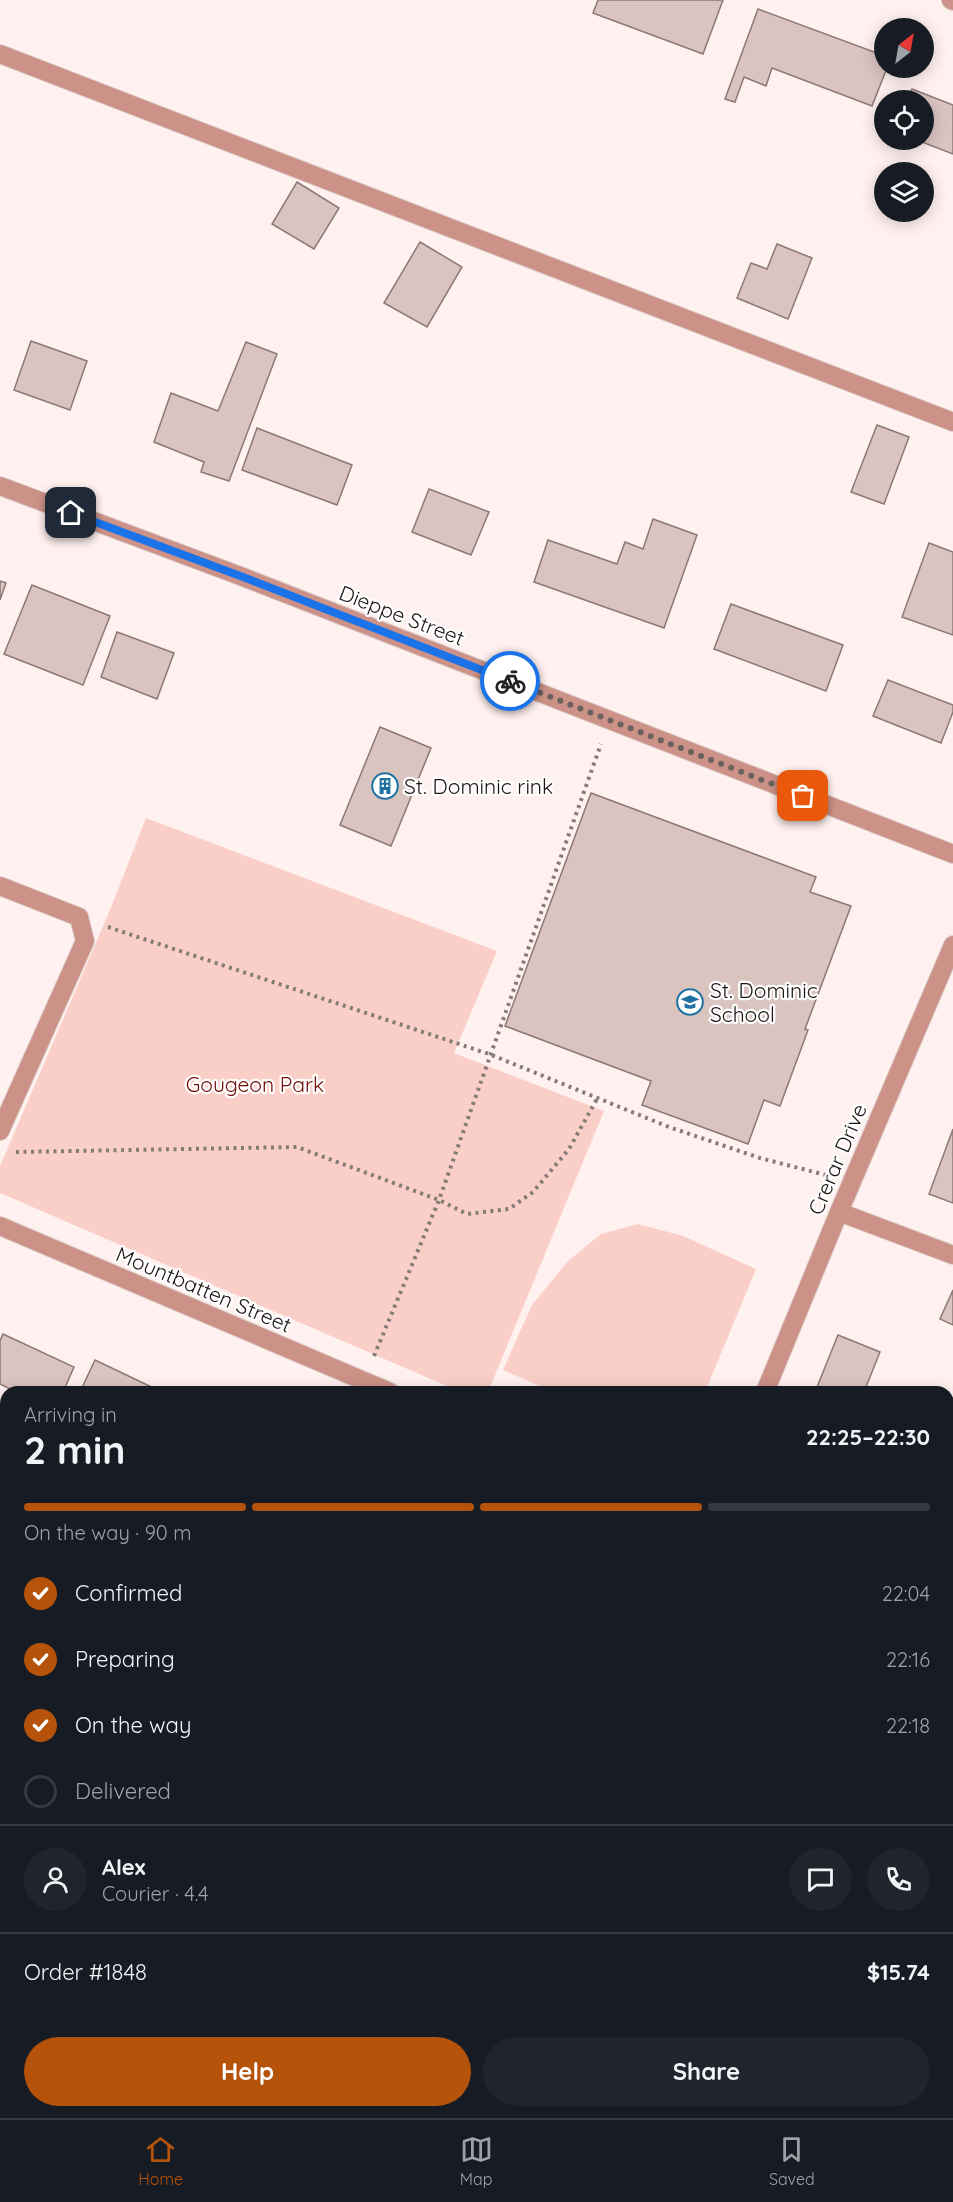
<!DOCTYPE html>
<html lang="en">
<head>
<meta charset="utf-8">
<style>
  body { margin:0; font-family:Quicksand,sans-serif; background:#20242c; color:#f1f3f6; height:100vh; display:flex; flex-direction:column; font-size:22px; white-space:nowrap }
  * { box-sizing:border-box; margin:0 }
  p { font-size:20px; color:#9ea1a6 }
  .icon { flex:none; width:33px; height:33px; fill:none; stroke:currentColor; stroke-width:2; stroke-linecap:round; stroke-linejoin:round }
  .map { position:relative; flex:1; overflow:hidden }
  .side { position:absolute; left:0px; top:1386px; width:954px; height:732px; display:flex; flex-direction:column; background:#171b24; border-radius:18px 18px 0 0; box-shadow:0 3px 15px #0003 }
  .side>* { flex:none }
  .needle { width:39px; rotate:31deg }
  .controls { position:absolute; left:874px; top:18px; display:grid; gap:12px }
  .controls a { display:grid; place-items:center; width:60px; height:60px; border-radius:50%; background:#171b24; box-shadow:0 3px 15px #0003; font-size:30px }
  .pin { position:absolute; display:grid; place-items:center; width:51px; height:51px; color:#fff; margin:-26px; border-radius:12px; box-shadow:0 3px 9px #0006 }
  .courier { position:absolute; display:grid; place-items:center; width:60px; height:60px; margin:-30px; border:4px solid #1a73e8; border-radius:50%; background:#fff; color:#222; box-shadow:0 2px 8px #0007 }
  .headline em { font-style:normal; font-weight:700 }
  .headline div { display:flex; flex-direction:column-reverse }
  .headline { display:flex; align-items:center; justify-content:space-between; height:102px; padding:0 24px }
  h1 { font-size:39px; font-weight:700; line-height:45px }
  .bar { display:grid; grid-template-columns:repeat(4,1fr); gap:9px 6px; align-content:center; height:72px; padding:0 24px }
  .bar i { height:8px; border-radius:4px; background:#363941 }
  .bar .current { background:#b45309 }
  .bar p { grid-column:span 4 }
  .line { display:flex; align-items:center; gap:15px; padding:0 24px; border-top:2px solid #363941 }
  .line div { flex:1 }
  .round { display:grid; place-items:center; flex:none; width:63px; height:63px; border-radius:32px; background:#20242c }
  ol { padding:0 24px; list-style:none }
  li { display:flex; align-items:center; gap:18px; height:66px }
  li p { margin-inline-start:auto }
  li .icon { padding:6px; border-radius:50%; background:#b45309; color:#fff; stroke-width:4 }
  li:last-child { color:#9ea1a6 }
  li i { width:33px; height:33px; border:3px solid #363941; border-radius:50% }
  .primary-button { display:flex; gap:12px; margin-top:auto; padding:12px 24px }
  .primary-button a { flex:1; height:69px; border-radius:36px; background:#b45309; color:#fff; font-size:24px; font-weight:700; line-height:69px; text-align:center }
  .primary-button a+a { background:#20242c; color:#f1f3f6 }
  .dock { display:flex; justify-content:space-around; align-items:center; height:84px; border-top:2px solid #363941; background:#171b24; font-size:16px; color:#9ea1a6 }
  .dock a { display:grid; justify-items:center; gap:3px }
  .dock .current { color:#b45309 }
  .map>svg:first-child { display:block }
  .green { fill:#facfc7 }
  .building { fill:#dac4c0; stroke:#8c7874; stroke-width:1.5 }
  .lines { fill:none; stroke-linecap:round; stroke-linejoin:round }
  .minor-casing { stroke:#dbcecc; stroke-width:20 }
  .path { stroke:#857b79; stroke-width:4; stroke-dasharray:3 4.5; stroke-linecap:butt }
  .minor { stroke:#cd9287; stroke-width:18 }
  .done { stroke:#6b6260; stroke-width:6; stroke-dasharray:0 10.8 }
  .route { stroke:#1a73e8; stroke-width:8 }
  .labels { text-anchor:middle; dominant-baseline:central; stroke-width:4.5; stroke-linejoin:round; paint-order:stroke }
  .street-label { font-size:21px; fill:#1c1513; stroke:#fff }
  .poi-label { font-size:21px; fill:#1c1513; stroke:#fff; text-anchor:start }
  .park-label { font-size:21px; fill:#700d04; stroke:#fff }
</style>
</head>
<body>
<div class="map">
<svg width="953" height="2118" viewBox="0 0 953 2118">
  <rect width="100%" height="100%" fill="#fff1ef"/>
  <!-- green -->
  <g class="green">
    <polygon points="146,818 497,951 454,1053 604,1111 488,1392 461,1392 0,1193 0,1166 110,910"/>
    <polygon points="638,1224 683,1236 756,1269 705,1392 554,1392 503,1370 532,1305 568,1261 601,1234"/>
    <polygon points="233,2112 700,2112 697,2118 242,2118"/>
  </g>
  <!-- building -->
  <g class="building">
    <polygon points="598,0 723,0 703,54 593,13"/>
    <polygon points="758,9 885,56 885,68 887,68 872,106 772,68 766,86 744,77 735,102 725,99"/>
    <polygon points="912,89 953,105 953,154 917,140 924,140 924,100 907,100"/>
    <polygon points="297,182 339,208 314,249 272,224"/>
    <polygon points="420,242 462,267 427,327 384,303"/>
    <polygon points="777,244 812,258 788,319 737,298 751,263 767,269"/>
    <polygon points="31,341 87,361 70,410 14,390"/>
    <polygon points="246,342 277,354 229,481 201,472 204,462 154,442 171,393 218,411"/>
    <polygon points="877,425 909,437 884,504 851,492"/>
    <polygon points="257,428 352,465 337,505 242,470"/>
    <polygon points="429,489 489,512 471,555 412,532"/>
    <polygon points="653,519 697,535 664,628 534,582 548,540 617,564 625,542 643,549"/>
    <polygon points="929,543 953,552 953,635 902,617"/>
    <polygon points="0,581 6,583 0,600"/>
    <polygon points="32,585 110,616 83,685 4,654"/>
    <polygon points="731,604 843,645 826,691 714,649"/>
    <polygon points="117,632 174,653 157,699 101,677"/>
    <polygon points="888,680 953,705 953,712 941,743 873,716"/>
    <polygon points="380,727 431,748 391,846 340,825"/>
    <polygon points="591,793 816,877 810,892 851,906 805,1029 808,1030 780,1106 764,1100 748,1144 642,1105 651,1081 505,1026"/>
    <polygon points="953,1129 953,1203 929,1194"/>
    <polygon points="953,1290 953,1325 940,1319"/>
    <polygon points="3,1334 74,1367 63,1392 16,1392 0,1384 0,1341"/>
    <polygon points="838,1335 880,1352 864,1392 815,1392"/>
    <polygon points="95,1360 162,1392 80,1392"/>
    <polygon points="948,1451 953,1453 953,1512 948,1510"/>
    <polygon points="6,1810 6,1868 0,1864 0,1819"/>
    <polygon points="948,1855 953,1858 953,1917 948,1915"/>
    <polygon points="948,2008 953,2011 953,2043 948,2051"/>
    <polygon points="850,2112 878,2112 874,2118 860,2118"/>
  </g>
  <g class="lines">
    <!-- minor casing -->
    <g class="minor-casing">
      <g id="minor">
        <polyline points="951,0 953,1"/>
        <polyline points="0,54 953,422"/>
        <polyline points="0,486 243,577 953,854"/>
        <polyline points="0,886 79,917 85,941 0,1131"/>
        <polyline points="839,1212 953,1255"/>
        <polyline points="0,1226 390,1392"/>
        <polyline points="765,1392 839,1212 953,945"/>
        <polyline points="0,1603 6,1606"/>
        <polyline points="948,1626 951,1620"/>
        <polyline points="948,1969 953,1971"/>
        <polyline points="0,1976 6,1980"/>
        <polyline points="200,2112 209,2118"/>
        <polyline points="717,2118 720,2112"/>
      </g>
    </g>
    <!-- path -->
    <g class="path">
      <polyline points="108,927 489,1054 669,1127 760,1158 826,1175"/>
      <polyline points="16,1152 297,1147 439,1200 467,1214 509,1209 533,1192 569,1149 598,1097"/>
      <polyline points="374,1356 439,1200 601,744"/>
    </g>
    <!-- minor -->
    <use href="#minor" class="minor"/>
  </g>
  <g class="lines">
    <!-- done -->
    <polyline class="done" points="510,681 803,796"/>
    <!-- route -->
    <polyline class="route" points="71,513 243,577 510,681"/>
  </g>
  <!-- icons -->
  <defs>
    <g id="building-ring" transform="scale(1.35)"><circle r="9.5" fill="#fff" stroke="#1f71a2" stroke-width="1.5"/><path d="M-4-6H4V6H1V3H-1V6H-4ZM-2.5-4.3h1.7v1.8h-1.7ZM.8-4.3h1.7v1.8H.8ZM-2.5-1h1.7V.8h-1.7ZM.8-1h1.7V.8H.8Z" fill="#1f71a2"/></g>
    <g id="school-ring" transform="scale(1.35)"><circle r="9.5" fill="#fff" stroke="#1f71a2" stroke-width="1.5"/><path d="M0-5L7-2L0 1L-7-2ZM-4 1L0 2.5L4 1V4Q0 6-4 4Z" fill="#1f71a2"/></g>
  </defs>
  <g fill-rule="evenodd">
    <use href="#building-ring" x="385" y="786"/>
    <use href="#school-ring" x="690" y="1002"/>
  </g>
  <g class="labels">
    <!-- street labels -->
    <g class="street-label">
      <text transform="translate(402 615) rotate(21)">Dieppe Street</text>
      <text transform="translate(837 1159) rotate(-67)">Crerar Drive</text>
      <text transform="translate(204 1289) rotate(23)">Mountbatten Street</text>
    </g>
    <!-- poi labels -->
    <g class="poi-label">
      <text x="404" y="786">St. Dominic rink</text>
      <text x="710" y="990">St. Dominic<tspan x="710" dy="24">School</tspan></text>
    </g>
    <!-- park labels -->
    <g class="park-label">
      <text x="255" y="1084">Gougeon Park</text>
    </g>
  </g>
</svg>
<div class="controls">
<a><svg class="needle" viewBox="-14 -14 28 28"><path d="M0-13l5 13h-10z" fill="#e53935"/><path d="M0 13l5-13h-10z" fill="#9ea1a6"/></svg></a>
<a><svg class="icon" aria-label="locate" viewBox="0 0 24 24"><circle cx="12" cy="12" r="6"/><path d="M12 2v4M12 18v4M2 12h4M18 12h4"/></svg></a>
<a><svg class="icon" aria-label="layers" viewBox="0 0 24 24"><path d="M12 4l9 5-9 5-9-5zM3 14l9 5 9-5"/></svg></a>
</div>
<div class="pin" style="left:803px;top:796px;background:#ea580c"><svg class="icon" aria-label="bag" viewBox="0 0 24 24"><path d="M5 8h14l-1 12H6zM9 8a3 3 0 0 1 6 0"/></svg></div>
<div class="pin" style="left:71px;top:513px;background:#1f2937"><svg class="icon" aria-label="home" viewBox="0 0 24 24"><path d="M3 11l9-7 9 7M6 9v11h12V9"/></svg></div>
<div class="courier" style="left:510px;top:681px"><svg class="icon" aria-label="bike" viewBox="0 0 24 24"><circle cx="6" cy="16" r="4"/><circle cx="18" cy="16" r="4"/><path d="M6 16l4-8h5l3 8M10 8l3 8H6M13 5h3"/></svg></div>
<section class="side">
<div class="headline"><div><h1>2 min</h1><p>Arriving in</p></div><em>22:25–22:30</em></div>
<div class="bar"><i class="current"></i><i class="current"></i><i class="current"></i><i></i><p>On the way · 90 m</p></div>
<ol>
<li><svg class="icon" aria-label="check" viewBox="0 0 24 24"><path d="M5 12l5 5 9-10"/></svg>Confirmed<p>22:04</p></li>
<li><svg class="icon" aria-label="check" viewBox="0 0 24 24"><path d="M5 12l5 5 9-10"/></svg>Preparing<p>22:16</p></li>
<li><svg class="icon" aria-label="check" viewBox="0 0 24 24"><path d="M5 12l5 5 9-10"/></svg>On the way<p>22:18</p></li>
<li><i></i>Delivered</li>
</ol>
<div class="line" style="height:108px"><a class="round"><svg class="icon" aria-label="person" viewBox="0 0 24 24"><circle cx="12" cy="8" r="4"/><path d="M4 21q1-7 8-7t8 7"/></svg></a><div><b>Alex</b><p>Courier · 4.4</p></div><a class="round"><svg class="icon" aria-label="chat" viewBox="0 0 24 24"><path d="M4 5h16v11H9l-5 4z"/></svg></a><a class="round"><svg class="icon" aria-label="phone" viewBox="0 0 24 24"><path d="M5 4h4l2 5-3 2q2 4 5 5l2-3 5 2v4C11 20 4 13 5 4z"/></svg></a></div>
<div class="line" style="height:78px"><div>Order #1848</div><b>$15.74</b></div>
<div class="primary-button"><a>Help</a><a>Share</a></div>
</section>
</div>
<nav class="dock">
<a class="current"><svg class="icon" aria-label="home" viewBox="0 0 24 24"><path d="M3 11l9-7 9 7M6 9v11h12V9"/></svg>Home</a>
<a><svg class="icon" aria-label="map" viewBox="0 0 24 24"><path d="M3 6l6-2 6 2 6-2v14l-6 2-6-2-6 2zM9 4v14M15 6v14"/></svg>Map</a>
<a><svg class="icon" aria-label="saved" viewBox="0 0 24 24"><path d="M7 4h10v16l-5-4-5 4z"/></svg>Saved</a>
</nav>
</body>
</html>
